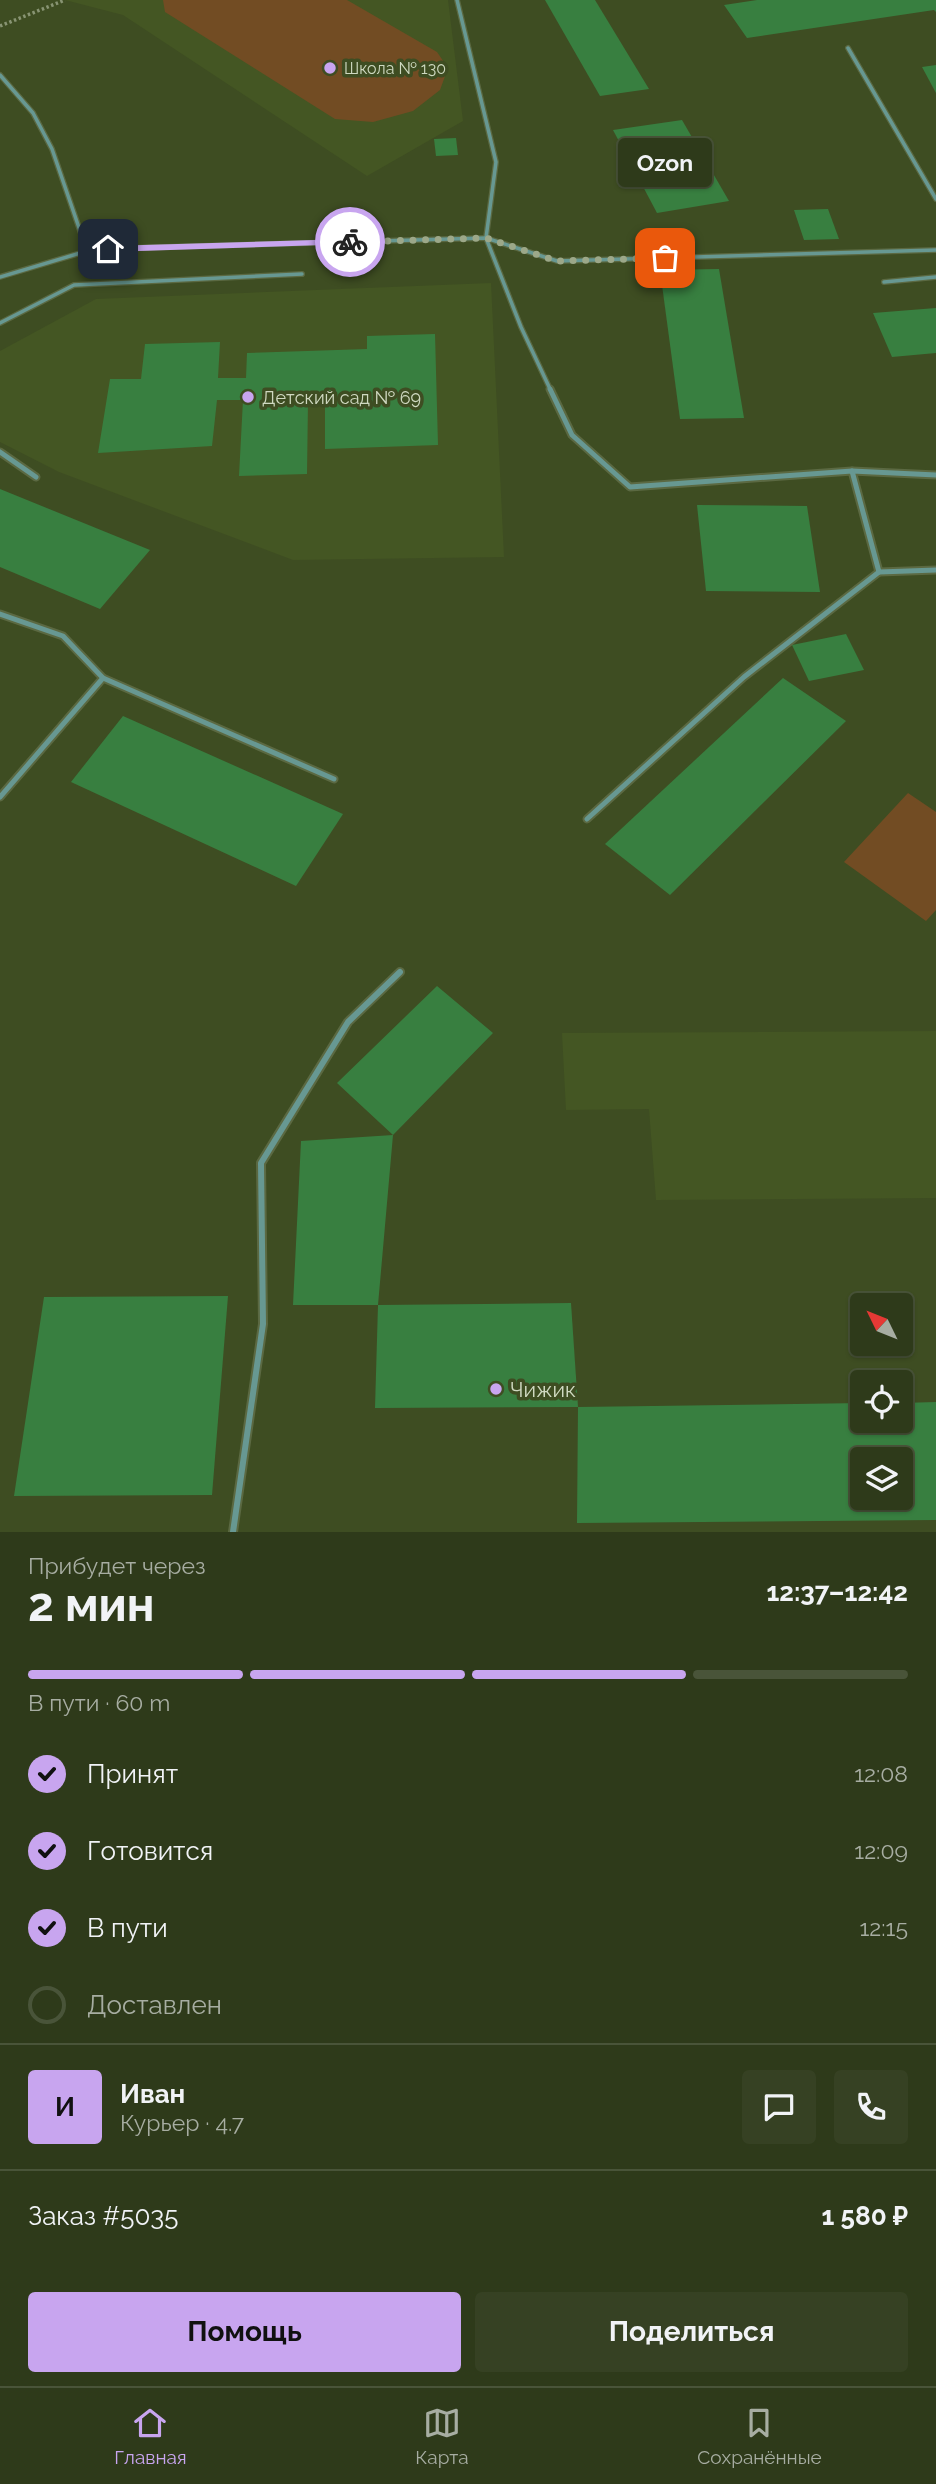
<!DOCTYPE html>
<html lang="ru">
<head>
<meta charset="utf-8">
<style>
  body { margin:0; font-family:Raleway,sans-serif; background:#364123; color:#f1f3f6; height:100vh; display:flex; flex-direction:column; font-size:26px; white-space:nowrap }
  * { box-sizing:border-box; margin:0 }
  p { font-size:23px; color:#a7ada2 }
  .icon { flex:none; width:38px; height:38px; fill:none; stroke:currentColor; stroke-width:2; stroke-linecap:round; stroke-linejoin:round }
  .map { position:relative; height:1532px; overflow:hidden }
  .side { display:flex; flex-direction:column; background:#2e3a1a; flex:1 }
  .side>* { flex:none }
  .needle { width:46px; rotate:313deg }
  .fabs { position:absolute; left:850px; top:1293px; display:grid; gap:14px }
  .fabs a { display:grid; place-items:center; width:63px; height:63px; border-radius:7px; background:#2e3a1a; box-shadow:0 2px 5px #0004,0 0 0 2px #495439; font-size:35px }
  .pin { position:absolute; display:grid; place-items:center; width:60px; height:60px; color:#fff; margin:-30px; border-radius:14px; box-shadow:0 4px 10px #0006 }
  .courier { position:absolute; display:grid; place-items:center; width:70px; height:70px; margin:-35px; border:5px solid #c8a5ef; border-radius:50%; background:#fff; color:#222; box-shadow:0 2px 9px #0007 }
  .bubble { position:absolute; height:49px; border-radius:7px; background:#2e3a1a; box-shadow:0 2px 5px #0004,0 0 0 2px #495439; font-size:23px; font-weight:700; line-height:49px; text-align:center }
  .headline em { font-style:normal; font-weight:700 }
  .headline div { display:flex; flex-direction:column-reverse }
  .headline { display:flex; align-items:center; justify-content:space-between; height:119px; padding:0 28px }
  h1 { font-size:46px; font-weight:700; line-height:52px }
  .bar { display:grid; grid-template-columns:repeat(4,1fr); gap:10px 7px; align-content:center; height:84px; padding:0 28px }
  .bar i { height:9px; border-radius:5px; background:#495439 }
  .bar .on { background:#c8a5ef }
  .bar p { grid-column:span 4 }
  .line { display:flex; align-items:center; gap:18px; padding:0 28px; border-top:2px solid #495439 }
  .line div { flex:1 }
  .round { display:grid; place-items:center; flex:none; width:74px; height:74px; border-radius:7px; background:#364123 }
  ol { padding:0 28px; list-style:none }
  li { display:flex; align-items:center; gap:21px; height:77px }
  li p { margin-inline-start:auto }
  li .icon { padding:7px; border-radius:50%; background:#c8a5ef; color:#111; stroke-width:4 }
  li:last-child { color:#a7ada2 }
  li i { width:38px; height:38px; border:4px solid #495439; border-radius:50% }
  .cta { display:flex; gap:14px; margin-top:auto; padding:14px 28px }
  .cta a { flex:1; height:80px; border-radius:7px; background:#c8a5ef; color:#111; font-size:28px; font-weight:700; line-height:80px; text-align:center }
  .cta a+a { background:#364123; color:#f1f3f6 }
  .dock { display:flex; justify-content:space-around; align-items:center; height:98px; border-top:2px solid #495439; background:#2e3a1a; font-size:19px; color:#a7ada2 }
  .dock a { display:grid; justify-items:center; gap:4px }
  .dock .on { color:#c8a5ef }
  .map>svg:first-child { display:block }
  .built { fill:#445623 }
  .green { fill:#724c23 }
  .building { fill:#387f40; fill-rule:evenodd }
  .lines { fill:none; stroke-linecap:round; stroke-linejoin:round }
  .lane-far2-casing { stroke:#5b6942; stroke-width:6 }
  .lane-far1-casing { stroke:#5b6942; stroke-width:9 }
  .lane-casing { stroke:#5b6942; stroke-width:10 }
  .path { stroke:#889473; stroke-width:3.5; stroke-dasharray:2.5 2.5; stroke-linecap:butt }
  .lane-far2 { stroke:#679892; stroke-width:3.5 }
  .lane-far1 { stroke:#679892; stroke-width:5 }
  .lane { stroke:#679892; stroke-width:6 }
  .route { fill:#c8a5ef }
  .done { stroke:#9ca889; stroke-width:7; stroke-dasharray:0 12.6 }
  .poi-dot { fill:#c8a5ef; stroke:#3e4d22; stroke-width:2.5 }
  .labels { text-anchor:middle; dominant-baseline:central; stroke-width:7; stroke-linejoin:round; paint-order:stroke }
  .far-poi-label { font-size:16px; fill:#cfd9c1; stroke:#3e4d22; text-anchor:start }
  .poi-label { font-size:18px; fill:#cfd9c1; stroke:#3e4d22; text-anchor:start }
  .near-poi-label { font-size:21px; fill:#cfd9c1; stroke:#3e4d22; text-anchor:start }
</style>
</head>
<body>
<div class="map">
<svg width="936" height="1532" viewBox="0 0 936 1532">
  <rect width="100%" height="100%" fill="#3e4d22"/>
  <!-- built -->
  <g class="built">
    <polygon points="65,0 448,0 463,121 367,176 123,15"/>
    <polygon points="491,283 504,557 293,560 59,472 0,442 0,351 96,299"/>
    <polygon points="936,1031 936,1198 656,1200 649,1109 566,1110 562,1033"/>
  </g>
  <!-- green -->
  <g class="green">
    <polygon points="163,0 347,0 437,52 448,68 440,90 413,111 373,122 335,119 165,12"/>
    <polygon points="908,793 936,812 936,910 926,921 844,862"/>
  </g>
  <!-- building -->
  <g class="building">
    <polygon points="545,0 595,0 649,89 600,96"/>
    <polygon points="757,0 936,0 936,12 934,10 747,38 724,5"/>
    <polygon points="936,65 936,93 922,67"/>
    <polygon points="682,120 729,201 657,213 613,130"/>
    <polygon points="456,138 458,155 436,156 434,139"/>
    <polygon points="828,209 839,239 804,240 794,210"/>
    <polygon points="719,269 744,418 680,419 660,270"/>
    <polygon points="936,308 936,353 892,357 873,313"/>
    <polygon points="435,334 438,445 325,449 325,400 308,401 307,474 239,476 243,400 217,400 212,446 98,453 110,379 141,379 145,344 220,342 218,378 246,378 247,353 367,349 367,336"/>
    <polygon points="0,489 150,550 100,609 0,567"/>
    <polygon points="697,505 807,506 820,592 706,591"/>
    <polygon points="846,634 864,670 809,681 792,645"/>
    <polygon points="783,678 846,721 670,895 605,844"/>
    <polygon points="123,716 343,814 296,886 71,782"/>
    <polygon points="437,986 493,1033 393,1135 378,1305 293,1305 301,1141 393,1135 337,1083"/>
    <polygon points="228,1296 212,1495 14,1496 44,1297"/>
    <polygon points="571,1303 578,1407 375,1408 378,1305"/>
    <path d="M936,1402V1520L577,1523L578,1407L863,1403V1421H901V1403ZM863,1460H901V1498H863Z"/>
  </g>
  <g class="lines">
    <!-- lane-far2 casing -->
    <g class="lane-far2-casing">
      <g id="lane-far2">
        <polyline points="457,0 496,162 486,238 521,327 551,391"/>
        <polyline points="848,48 936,199"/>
        <polyline points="0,75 33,113 52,149 87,251"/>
        <polyline points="0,277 87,251 130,248 486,238 557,261 936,250"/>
        <polyline points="884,282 936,277"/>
        <polyline points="0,323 74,285 302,274"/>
      </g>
    </g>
    <!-- lane-far1 casing -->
    <g class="lane-far1-casing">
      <g id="lane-far1">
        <polyline points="550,389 572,435 630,487 852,471 936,475"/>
        <polyline points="0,452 36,477"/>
        <polyline points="852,471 879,572 936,570"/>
        <polyline points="0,614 63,636 103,678 0,797"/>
        <polyline points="103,678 334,779"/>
        <polyline points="587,819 744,677 879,572"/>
      </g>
    </g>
    <!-- lane casing -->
    <g class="lane-casing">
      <polyline id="lane" points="233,1532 263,1324 261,1163 348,1022 400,972"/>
    </g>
    <!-- path -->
    <polyline class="path" points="0,26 65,0"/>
    <!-- lane-far2 -->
    <use href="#lane-far2" class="lane-far2"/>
    <!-- lane-far1 -->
    <use href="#lane-far1" class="lane-far1"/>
    <!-- lane -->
    <use href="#lane" class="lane"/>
  </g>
  <!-- route -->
  <polygon class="route" points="350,239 353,240 353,244 108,252 104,249 108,246"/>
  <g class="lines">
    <!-- done -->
    <polyline class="done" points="350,242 486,238 557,261 665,258"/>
  </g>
  <!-- markers -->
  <g class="poi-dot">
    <circle cx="330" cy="68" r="7"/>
    <circle cx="248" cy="397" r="7"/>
    <circle cx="496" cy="1389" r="7"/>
  </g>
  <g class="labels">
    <!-- far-poi labels -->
    <g class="far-poi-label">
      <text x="344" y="68">Школа № 130</text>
    </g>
    <!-- poi labels -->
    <g class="poi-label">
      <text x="262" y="397">Детский сад № 69</text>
    </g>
    <!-- near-poi labels -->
    <g class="near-poi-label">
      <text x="510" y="1389">Чижик</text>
    </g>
  </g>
</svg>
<div class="fabs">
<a><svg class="needle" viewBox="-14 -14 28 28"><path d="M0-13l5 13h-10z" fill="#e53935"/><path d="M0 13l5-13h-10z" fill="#a7ada2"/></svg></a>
<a><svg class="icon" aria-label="locate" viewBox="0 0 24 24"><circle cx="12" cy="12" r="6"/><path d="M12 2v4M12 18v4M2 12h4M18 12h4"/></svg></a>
<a><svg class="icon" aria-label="layers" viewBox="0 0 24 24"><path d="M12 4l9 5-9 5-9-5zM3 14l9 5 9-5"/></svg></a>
</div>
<div class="pin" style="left:665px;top:258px;background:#ea580c"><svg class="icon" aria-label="bag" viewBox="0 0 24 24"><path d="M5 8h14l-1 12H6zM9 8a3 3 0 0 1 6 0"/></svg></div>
<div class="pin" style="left:108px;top:249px;background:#1f2937"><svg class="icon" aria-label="home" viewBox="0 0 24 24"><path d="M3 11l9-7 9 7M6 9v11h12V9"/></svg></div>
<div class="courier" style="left:350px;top:242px"><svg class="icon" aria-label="bike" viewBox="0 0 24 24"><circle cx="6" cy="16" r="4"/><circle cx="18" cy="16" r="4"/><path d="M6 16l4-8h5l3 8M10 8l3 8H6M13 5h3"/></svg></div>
<div class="bubble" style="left:618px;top:138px;width:94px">Ozon</div>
</div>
<section class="side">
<div class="headline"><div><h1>2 мин</h1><p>Прибудет через</p></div><em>12:37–12:42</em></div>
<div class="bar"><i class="on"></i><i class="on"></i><i class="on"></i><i></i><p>В пути · 60 m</p></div>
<ol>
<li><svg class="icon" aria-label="check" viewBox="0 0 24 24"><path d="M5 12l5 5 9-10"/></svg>Принят<p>12:08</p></li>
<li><svg class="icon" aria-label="check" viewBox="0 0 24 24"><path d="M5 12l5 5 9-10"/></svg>Готовится<p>12:09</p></li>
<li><svg class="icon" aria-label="check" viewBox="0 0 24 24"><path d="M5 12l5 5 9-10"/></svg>В пути<p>12:15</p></li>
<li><i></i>Доставлен</li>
</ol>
<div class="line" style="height:126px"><b class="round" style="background:#c8a5ef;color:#111">И</b><div><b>Иван</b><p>Курьер · 4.7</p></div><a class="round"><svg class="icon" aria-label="chat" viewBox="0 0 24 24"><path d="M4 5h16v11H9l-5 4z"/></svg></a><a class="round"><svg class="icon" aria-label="phone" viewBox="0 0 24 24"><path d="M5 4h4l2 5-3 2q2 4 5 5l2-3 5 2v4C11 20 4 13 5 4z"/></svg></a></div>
<div class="line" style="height:91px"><div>Заказ #5035</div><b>1 580 ₽</b></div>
<div class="cta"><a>Помощь</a><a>Поделиться</a></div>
</section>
<nav class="dock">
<a class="on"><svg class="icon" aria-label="home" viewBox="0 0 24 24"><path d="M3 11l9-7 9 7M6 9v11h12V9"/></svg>Главная</a>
<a><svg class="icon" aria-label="map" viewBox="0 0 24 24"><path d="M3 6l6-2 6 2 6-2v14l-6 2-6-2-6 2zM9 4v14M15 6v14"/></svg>Карта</a>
<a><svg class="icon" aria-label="saved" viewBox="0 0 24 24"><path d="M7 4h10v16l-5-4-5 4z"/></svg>Сохранённые</a>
</nav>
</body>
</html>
